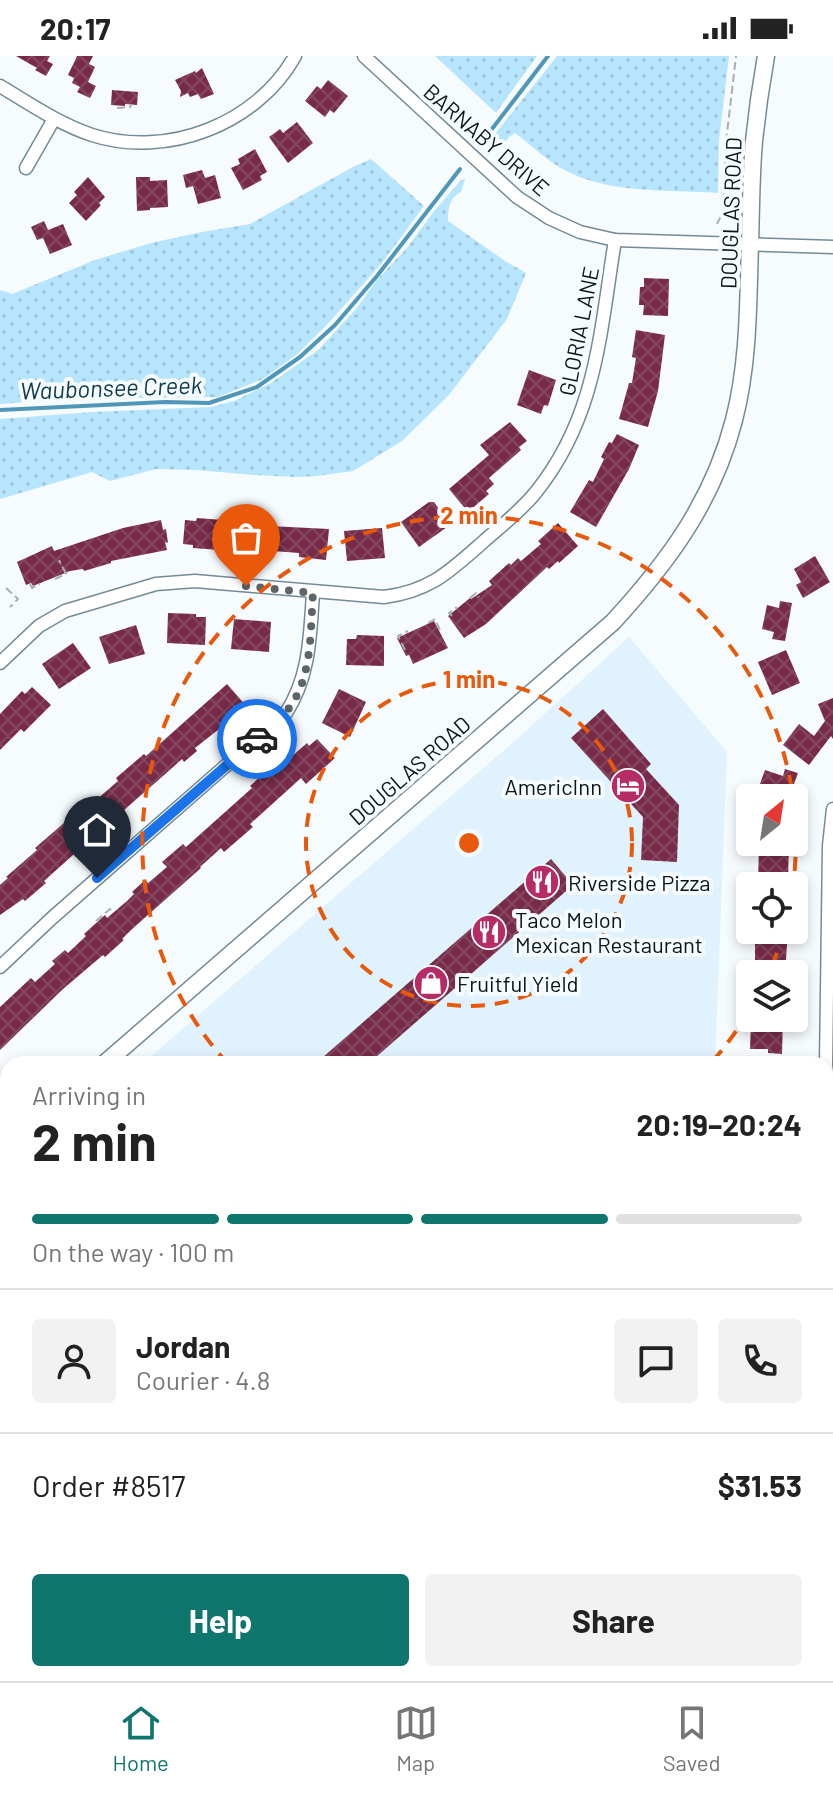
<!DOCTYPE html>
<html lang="en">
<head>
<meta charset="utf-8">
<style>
  body { margin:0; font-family:Barlow,sans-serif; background:#f2f2f2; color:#222; height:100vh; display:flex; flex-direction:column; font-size:30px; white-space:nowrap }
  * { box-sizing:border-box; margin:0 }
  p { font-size:26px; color:#767676 }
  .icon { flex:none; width:44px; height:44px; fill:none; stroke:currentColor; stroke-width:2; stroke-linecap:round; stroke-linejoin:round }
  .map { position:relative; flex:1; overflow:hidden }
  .side { position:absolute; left:0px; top:1000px; width:834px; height:626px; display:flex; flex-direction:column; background:#fff; border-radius:24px 24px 0 0; box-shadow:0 4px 12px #0003 }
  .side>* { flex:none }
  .needle { width:52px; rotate:30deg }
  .fabs { position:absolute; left:736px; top:728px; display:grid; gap:16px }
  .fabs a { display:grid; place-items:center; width:72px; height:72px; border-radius:8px; background:#fff; box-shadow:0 4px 12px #0003; font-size:40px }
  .pin { position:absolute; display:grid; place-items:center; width:68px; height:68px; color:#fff; margin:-82px -34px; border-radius:50% 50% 50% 0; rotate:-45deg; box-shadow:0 0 8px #0007 }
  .pin .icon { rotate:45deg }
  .courier { position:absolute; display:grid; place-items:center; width:80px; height:80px; margin:-40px; border:6px solid #1a73e8; border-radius:50%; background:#fff; color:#222; box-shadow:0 2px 10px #0007 }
  .summary em { font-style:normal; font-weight:700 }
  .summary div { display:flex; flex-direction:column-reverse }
  .summary { display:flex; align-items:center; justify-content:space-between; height:136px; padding:0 32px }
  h1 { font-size:52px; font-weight:700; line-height:60px }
  .bar { display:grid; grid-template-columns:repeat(4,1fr); gap:12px 8px; align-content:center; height:96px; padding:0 32px }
  .bar i { height:10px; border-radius:6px; background:#e0e0e0 }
  .bar .on { background:#0f766e }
  .bar p { grid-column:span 4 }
  .line { display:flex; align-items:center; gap:20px; padding:0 32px; border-top:2px solid #e0e0e0 }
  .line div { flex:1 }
  .round { display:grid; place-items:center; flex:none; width:84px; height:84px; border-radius:8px; background:#f2f2f2 }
  .cta { display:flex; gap:16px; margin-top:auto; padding:16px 32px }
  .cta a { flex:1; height:92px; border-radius:8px; background:#0f766e; color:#fff; font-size:32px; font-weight:700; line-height:92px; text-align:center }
  .cta a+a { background:#f2f2f2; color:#222 }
  .status { display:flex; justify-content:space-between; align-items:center; height:56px; padding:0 40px; background:#fff; direction:ltr }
  .status svg { height:22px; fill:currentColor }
  .tab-bar { display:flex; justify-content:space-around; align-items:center; height:112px; border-top:2px solid #e0e0e0; background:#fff; font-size:22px; color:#767676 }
  .tab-bar a { display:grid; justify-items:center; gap:4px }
  .tab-bar .on { color:#0f766e }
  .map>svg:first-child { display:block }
  .built { fill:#dff2fd }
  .grass { fill:url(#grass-dots) }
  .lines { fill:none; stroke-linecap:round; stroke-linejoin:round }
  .stream { stroke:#5096b8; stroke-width:4 }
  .building { fill:url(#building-cross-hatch) }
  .service-casing { stroke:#748b97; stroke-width:9 }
  .minor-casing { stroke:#748b97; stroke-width:15 }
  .tertiary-casing { stroke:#748b97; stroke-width:19 }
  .path { stroke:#a8afb2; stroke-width:2; stroke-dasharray:8 4; stroke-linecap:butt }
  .service { stroke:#fff; stroke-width:6 }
  .minor { stroke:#fff; stroke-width:12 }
  .tertiary { stroke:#fff; stroke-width:16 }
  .done { stroke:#5d6568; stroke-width:8; stroke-dasharray:0 14.4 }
  .route { stroke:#1a73e8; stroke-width:10 }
  .ring { fill:none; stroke:#e8590c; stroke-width:4; stroke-dasharray:14 10 }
  .labels { text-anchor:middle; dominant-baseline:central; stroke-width:8; stroke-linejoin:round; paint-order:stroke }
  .street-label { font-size:22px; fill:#0b1418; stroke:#f6fbfe }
  .poi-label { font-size:22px; fill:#0b1418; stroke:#f6fbfe; text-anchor:start }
  .water-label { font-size:24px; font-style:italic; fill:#0f3a4d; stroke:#f6fbfe }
  .centre { fill:#e8590c; stroke:#f6fbfe; stroke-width:4 }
  .ring-label { font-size:24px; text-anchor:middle; font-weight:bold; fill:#e8590c; stroke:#f6fbfe; stroke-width:8; stroke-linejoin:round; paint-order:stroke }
</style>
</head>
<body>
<div class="status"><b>20:17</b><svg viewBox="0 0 49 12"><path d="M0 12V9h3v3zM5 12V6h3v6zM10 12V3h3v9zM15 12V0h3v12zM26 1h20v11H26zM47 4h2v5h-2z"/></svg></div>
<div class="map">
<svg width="833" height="1625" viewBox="0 0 833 1625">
  <defs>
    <pattern id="grass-dots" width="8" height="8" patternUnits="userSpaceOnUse" patternTransform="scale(2)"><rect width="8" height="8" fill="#b7e5fd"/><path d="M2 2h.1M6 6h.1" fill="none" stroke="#9cc4d8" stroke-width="1.8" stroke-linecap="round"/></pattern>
    <pattern id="building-cross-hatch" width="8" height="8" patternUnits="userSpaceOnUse" patternTransform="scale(2)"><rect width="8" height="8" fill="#772b48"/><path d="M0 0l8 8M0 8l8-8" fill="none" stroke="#84475f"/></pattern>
  </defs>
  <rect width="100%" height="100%" fill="#f6fbfe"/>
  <!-- built -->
  <g class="built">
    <polygon points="629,581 727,696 715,1008 142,1008 517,683"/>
    <polygon points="8,1201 8,1461 0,1388 0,1229"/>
    <polygon points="27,1618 682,1618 681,1625 27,1625"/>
  </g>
  <!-- grass -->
  <g class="grass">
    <polygon points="435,0 537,0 496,57"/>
    <path d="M557,0H729L719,84L718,137C666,133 606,139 559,111C543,101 530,88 515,77L509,81L500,93L492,89L491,83Z"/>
    <polygon points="371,103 424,150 382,207 325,271 296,299 263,323 218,341 70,343 0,348 0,234 12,238 95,204 151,187 202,176 250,168 353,111"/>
    <path d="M465,123L461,136C449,142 448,153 448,165L505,205L526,217L507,263L449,339L402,385L353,415L317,420L296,421L254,419L196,414L156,413L110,425L92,416L0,443V363L93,356L211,351L234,345L271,327L318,294L356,253L377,224L406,193L435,154L461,124Z"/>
  </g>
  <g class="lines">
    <!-- stream -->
    <g class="stream">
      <polyline points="482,86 548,0"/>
      <polyline points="0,354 165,346 209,347 257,331 300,301 335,269 377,220 460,113"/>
    </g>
  </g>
  <!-- building -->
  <g class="building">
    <polygon points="16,0 50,0 47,5 53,8 46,20 35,14 37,12"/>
    <polygon points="77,0 93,0 89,8 95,11 88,26 96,30 90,42 77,36 80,31 72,27 74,22 68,19"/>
    <polygon points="202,12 214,38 201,43 198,38 190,41 188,37 180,41 181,35 175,24 195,15 196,17"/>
    <polygon points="328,24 348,40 334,57 330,54 325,61 305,45 317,30 321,33"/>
    <polygon points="112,34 138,36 137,49 125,48 125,50 111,49"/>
    <polygon points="297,66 313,87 288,107 269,81 280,73 283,77"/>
    <polygon points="255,93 267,116 260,120 262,124 243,134 231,112 240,108 238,103"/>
    <polygon points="202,114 205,122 215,119 221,142 198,148 193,130 186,132 183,119"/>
    <polygon points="88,121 105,141 99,147 101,149 86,165 69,147 77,139 74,136"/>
    <polygon points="136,121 150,121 150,125 167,124 168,151 150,152 150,154 137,155"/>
    <polygon points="44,165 48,174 63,168 72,189 50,198 43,182 37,184 31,171"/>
    <polygon points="644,222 669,223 668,260 643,259 644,249 639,249 640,231 644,231"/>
    <polygon points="636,274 665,279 658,335 648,371 619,363 629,327 632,327 636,302 632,301"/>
    <polygon points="529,314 556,324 548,350 544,349 541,358 517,349"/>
    <polygon points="510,366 527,385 519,391 521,394 489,422 494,428 486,435 489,438 468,456 449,433 489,399 480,389"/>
    <polygon points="617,378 639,389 629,413 596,471 570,456 589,424 593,426 604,403 601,401 609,386 612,387"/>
    <polygon points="429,446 434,446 450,469 419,491 401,466"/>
    <polygon points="197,462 223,464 222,469 250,472 250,469 329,473 326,504 299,501 299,497 273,495 273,501 246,499 246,496 193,492 193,489 183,488 185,464 196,465"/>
    <polygon points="161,464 163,474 166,473 168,487 165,486 167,494 111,505 111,507 84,515 83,513 70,515 33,530 31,527 26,529 17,506 52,490 54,495 123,472"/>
    <polygon points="558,467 578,490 559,507 558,505 549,513 547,511 486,568 464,582 448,560 470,542 471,543 492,529 489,525 509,507 511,509 518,502 521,505 541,488 538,485"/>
    <polygon points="382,472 385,502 347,505 344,475"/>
    <polygon points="815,500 830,526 803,542 796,529 801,526 794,513"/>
    <polygon points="780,545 792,547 785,585 772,583 774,576 762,573 767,549 779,552"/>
    <polygon points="168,557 196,558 196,561 206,561 205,589 167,587"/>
    <polygon points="234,563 271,566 269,596 231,593"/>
    <polygon points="434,565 448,592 413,608 409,599 406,600 397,582"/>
    <polygon points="136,569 145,598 109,608 99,581"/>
    <polygon points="357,579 384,580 384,610 346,609 347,583 356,583"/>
    <polygon points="73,587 91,612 59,633 42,608"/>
    <polygon points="786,594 800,627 772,639 758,606"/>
    <polygon points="227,628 247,651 195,692 197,695 184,706 182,703 163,720 115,762 117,764 104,775 102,773 44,825 46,827 25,845 23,843 0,859 0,829 8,822 6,821 37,794 35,792 64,767 66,770 118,725 116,722 144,698 146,700"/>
    <polygon points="32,631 51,649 24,676 21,673 0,694 0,658 22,635 25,638"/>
    <polygon points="339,633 366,646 350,681 322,667"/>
    <polygon points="833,642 833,683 831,680 809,709 783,689 799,668 814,680 825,665 818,648"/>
    <polygon points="603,653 651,708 646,713 679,749 677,806 641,804 643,761 571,682"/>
    <polygon points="317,683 335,702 306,728 301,722 250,768 253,771 224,796 221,792 200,811 201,812 131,874 122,883 124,884 105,901 103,899 63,933 0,994 0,951 31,922 35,926 55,908 52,905 65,894 68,897 86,880 84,878 105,859 107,862 127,845 134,838 132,836 145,824 148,827 167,811 162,806 183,788 186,791 252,732 250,730 263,718 265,720 273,714 275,715 307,687 309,690"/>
    <polygon points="785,713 798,717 789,742 766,742 756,739 765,714 783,720"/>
    <polygon points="759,786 789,788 788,824 785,824 785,830 758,830"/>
    <polygon points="551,803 573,829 368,1008 315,1008"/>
    <polygon points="755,874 788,874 785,918 755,918"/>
    <polygon points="770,962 783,962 782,998 768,997 768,993 750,993 751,966 770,967"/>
  </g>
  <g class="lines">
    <!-- service casing -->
    <g class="service-casing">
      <g id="service">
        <polyline points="253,1618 254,1625"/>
        <polyline points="690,1618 690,1625"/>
      </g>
    </g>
    <!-- minor casing -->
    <g class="minor-casing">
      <g id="minor">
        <polyline points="364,0 517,141 549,162 580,176 615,184 833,191"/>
        <path d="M0,30C30,48 59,68 92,79C167,103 257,68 295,0"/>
        <polyline points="26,112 54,63"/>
        <path d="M0,607L39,570L65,555L156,528L195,525L384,541C430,535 449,516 483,486C501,470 521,455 536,436C597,360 600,276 615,184"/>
        <path d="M0,911L52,862L286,657C310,620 310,579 313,537"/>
        <polyline points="826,1008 829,790 833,753"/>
        <polyline points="826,1010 833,1050"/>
        <polyline points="826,1204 833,1190"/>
        <polyline points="826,1476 833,1478"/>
      </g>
    </g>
    <!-- tertiary casing -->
    <g class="tertiary-casing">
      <g id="tertiary">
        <path d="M104,1008L613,566C669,505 713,445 734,364C749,306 748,247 750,188C751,154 751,119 754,85C757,56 761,28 766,0"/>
        <polyline points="0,1145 8,1127"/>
        <polyline points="0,1567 7,1625"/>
      </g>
    </g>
    <!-- path -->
    <g class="path">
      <polyline points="117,52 130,51 132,48"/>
      <polyline points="717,168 723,156 726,86 736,0"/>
      <polyline points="55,523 66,518 59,504"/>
      <polyline points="30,528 32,532 40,528"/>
      <polyline points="6,532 18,543 10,551"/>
      <polyline points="470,542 476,537 479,541"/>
      <polyline points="452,560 449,557 457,551"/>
      <polyline points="428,567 435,563 441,576"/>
      <polyline points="405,594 398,580 408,575"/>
      <polyline points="121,756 125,761 123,763"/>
      <polyline points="96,865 110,853 113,857"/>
    </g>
    <!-- service -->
    <use href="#service" class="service"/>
    <!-- minor -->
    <use href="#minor" class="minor"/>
    <!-- tertiary -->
    <use href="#tertiary" class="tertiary"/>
  </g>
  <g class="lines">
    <!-- done -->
    <path class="done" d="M246,530L313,537C310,576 313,626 285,657C277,667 266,675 257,683"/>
    <!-- route -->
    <polyline class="route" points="97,822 257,683"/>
  </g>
  <!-- distance rings -->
  <g class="ring">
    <circle cx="469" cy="787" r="163"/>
    <path d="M784 874A327 327 0 0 1 769 917M749 955A327 327 0 0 1 710 1008M228 1008A327 327 0 1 1 793 741M794 753A327 327 0 0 1 793 830"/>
  </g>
  <!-- icons -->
  <defs>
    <g id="hotel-disc" transform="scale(1.8)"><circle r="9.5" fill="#b62c67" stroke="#f6fbfe"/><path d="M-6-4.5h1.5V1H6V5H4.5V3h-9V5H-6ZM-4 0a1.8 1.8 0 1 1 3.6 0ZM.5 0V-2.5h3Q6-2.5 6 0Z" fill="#fff"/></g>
    <g id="restaurant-disc" transform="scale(1.8)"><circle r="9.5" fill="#b62c67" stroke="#f6fbfe"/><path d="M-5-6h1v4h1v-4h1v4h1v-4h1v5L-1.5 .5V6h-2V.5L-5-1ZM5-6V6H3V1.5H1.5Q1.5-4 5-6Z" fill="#fff"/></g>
    <g id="shop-disc" transform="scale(1.8)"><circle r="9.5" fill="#b62c67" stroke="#f6fbfe"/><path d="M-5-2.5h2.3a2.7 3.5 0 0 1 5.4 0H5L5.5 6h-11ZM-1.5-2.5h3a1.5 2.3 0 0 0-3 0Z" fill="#fff"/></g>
  </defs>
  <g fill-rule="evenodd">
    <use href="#hotel-disc" x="628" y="730"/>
    <use href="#restaurant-disc" x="542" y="826"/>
    <use href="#restaurant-disc" x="489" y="876"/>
    <use href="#shop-disc" x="431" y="927"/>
  </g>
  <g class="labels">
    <!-- street labels -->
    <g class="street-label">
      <text transform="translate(487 83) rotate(41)">BARNABY DRIVE</text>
      <text transform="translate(730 157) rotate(-88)">DOUGLAS ROAD</text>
      <text transform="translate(578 275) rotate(-79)">GLORIA LANE</text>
      <text transform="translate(409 714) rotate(-41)">DOUGLAS ROAD</text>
    </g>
    <!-- poi labels -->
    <g class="poi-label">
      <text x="602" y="730" text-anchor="end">AmericInn</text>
      <text x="568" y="826">Riverside Pizza</text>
      <text x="515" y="863">Taco Melon<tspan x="515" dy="25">Mexican Restaurant</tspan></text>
      <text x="457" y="927">Fruitful Yield</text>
    </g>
    <!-- water labels -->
    <g class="water-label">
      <text transform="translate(111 331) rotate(-2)">Waubonsee Creek</text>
    </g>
  </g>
  <circle cx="469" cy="787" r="12" class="centre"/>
  <g class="ring-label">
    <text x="469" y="468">2 min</text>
    <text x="469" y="632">1 min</text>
  </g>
</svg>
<div class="fabs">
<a><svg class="needle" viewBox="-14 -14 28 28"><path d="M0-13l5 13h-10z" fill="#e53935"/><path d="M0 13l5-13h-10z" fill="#767676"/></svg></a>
<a><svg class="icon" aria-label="locate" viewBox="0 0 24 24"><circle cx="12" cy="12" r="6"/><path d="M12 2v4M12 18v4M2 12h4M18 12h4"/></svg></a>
<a><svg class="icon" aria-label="layers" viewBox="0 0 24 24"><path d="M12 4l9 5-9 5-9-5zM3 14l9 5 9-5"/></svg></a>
</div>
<div class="pin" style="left:246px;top:530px;background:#ea580c"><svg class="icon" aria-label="bag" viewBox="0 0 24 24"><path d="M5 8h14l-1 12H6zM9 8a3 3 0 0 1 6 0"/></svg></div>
<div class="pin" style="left:97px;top:822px;background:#1f2937"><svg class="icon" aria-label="home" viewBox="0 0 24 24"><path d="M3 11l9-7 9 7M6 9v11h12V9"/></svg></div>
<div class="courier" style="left:257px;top:683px"><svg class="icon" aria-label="car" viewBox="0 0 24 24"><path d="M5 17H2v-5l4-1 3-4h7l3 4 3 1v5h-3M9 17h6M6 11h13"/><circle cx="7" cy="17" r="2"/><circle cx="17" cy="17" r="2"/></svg></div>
<section class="side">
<div class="summary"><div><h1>2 min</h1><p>Arriving in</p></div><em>20:19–20:24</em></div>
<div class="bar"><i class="on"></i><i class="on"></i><i class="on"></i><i></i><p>On the way · 100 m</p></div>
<div class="line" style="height:144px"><a class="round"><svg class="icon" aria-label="person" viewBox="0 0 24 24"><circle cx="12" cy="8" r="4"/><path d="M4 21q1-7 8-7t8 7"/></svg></a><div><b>Jordan</b><p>Courier · 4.8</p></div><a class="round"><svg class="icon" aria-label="chat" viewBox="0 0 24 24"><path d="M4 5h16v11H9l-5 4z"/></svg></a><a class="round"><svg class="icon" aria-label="phone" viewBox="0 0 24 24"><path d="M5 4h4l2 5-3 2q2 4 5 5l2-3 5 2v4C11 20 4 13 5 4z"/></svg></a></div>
<div class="line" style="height:104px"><div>Order #8517</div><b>$31.53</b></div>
<div class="cta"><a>Help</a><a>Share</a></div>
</section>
</div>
<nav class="tab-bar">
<a class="on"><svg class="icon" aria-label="home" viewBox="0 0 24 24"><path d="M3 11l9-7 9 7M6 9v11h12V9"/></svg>Home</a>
<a><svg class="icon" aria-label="map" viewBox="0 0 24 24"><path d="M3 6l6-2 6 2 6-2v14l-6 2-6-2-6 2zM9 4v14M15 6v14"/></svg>Map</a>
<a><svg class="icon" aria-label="saved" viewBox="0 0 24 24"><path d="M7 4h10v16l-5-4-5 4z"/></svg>Saved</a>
</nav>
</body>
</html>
